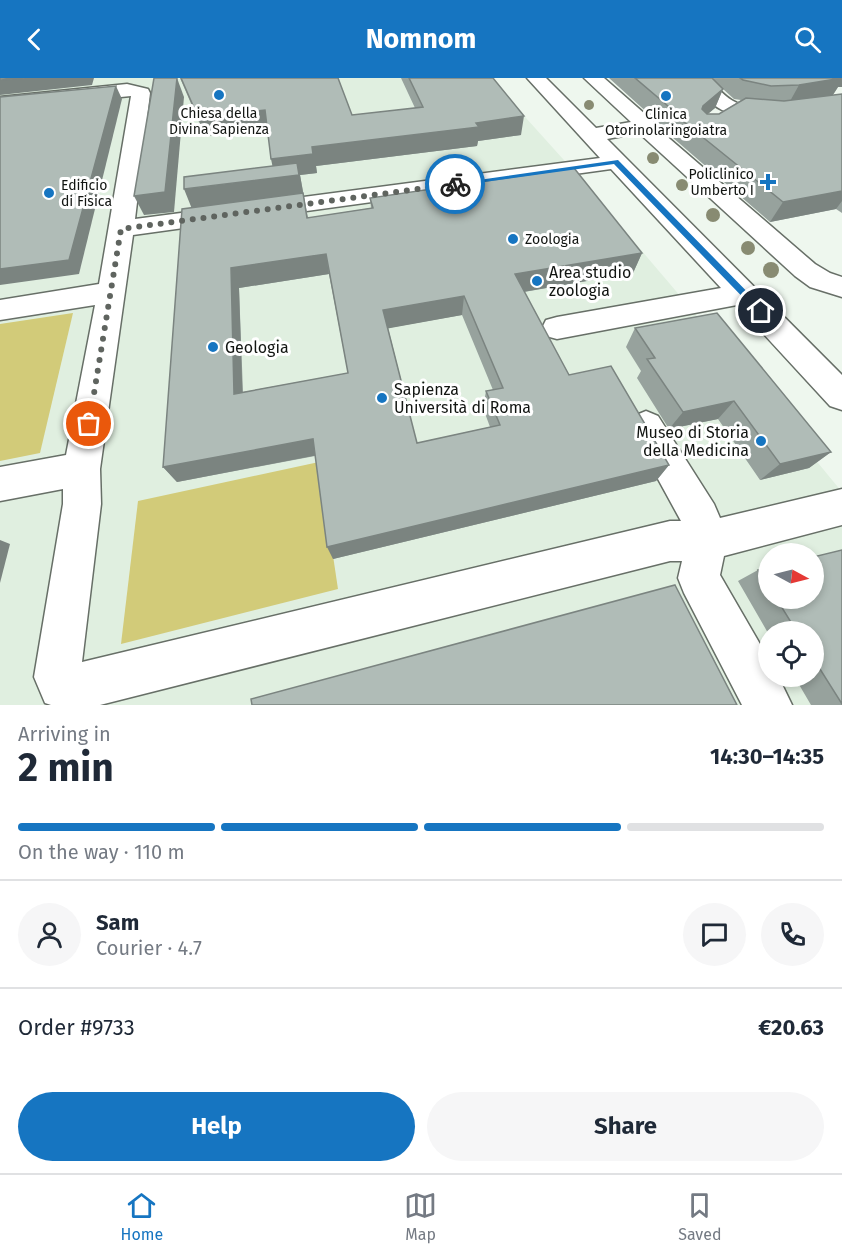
<!DOCTYPE html>
<html lang="en">
<head>
<meta charset="utf-8">
<style>
  body { margin:0; font-family:"Fira Sans",sans-serif; background:#f6f6f7; color:#1f2937; height:100vh; display:flex; flex-direction:column; font-size:22px; white-space:nowrap }
  * { box-sizing:border-box; margin:0 }
  p { font-size:20px; color:#747a83 }
  .icon { flex:none; width:33px; height:33px; fill:none; stroke:currentColor; stroke-width:2; stroke-linecap:round; stroke-linejoin:round }
  .map { position:relative; height:627px; overflow:hidden }
  .drawer { display:flex; flex-direction:column; background:#fff; flex:1 }
  .drawer>* { flex:none }
  .needle { width:39px; rotate:97deg }
  .controls { position:absolute; left:758px; top:465px; display:grid; gap:12px }
  .controls a { display:grid; place-items:center; width:66px; height:66px; border-radius:50%; background:#fff; box-shadow:0 3px 9px #0003; font-size:30px }
  .pin { position:absolute; display:grid; place-items:center; width:51px; height:51px; color:#fff; margin:-26px; border:3px solid #fff; border-radius:50%; box-shadow:0 2px 6px #0007 }
  .courier { position:absolute; display:grid; place-items:center; width:60px; height:60px; margin:-30px; border:4px solid #1675c1; border-radius:50%; background:#fff; color:#222; box-shadow:0 2px 8px #0007 }
  .head em { font-style:normal; font-weight:700 }
  .head div { display:flex; flex-direction:column-reverse }
  .head { display:flex; align-items:center; justify-content:space-between; height:102px; padding:0 18px }
  h1 { font-size:39px; font-weight:700; line-height:45px }
  .bar { display:grid; grid-template-columns:repeat(4,1fr); gap:9px 6px; align-content:center; height:72px; padding:0 18px }
  .bar i { height:8px; border-radius:4px; background:#e0e1e3 }
  .bar .selected { background:#1675c1 }
  .bar p { grid-column:span 4 }
  .line { display:flex; align-items:center; gap:15px; padding:0 18px; border-top:2px solid #e0e1e3 }
  .line div { flex:1 }
  .round { display:grid; place-items:center; flex:none; width:63px; height:63px; border-radius:32px; background:#f6f6f7 }
  .button { display:flex; gap:12px; margin-top:auto; padding:12px 18px }
  .button a { flex:1; height:69px; border-radius:36px; background:#1675c1; color:#fff; font-size:24px; font-weight:700; line-height:69px; text-align:center }
  .button a+a { background:#f6f6f7; color:#1f2937 }
  header { display:flex; justify-content:space-between; align-items:center; height:78px; padding:0 18px; background:#1675c1; color:#fff; font-size:27px; font-weight:700 }
  .menu { display:flex; justify-content:space-around; align-items:center; height:84px; border-top:2px solid #e0e1e3; background:#fff; font-size:16px; color:#747a83 }
  .menu a { display:grid; justify-items:center; gap:3px }
  .menu .selected { color:#1675c1 }
  .map>svg:first-child { display:block }
  .built { fill:#e0efe0; fill-rule:evenodd }
  .green { fill:#d2cb79 }
  .lines { fill:none; stroke-linecap:round; stroke-linejoin:round }
  .minor-casing { stroke:#676f67; stroke-width:3 }
  .minor { fill:#fff; fill-rule:evenodd }
  .tree { fill:#888b72 }
  .wall { fill:#97a29d; fill-rule:evenodd }
  .shaded-wall { fill:#7b8480 }
  .building { fill:#b0bcb7; stroke:#7b8480; stroke-width:1.5; fill-rule:evenodd }
  .route { fill:#1675c1 }
  .done { stroke:#5f645f; stroke-width:6; stroke-dasharray:0 10.8 }
  .poi-dot { fill:#1675c1; stroke:#fff; stroke-width:2 }
  .labels { text-anchor:middle; dominant-baseline:central; stroke-width:6; stroke-linejoin:round; paint-order:stroke }
  .far-poi-label { font-size:14px; fill:#121512; stroke:#fff }
  .poi-label { font-size:16px; fill:#121512; stroke:#fff; text-anchor:start }
</style>
</head>
<body>
<header><svg class="icon" aria-label="back" viewBox="0 0 24 24"><path d="M15 5l-7 7 7 7"/></svg>Nomnom<svg class="icon" aria-label="search" viewBox="0 0 24 24"><circle cx="10" cy="10" r="6"/><path d="M15 15l6 6"/></svg></header>
<div class="map">
<svg width="842" height="627" viewBox="0 0 842 627">
  <rect width="100%" height="100%" fill="#eef7ee"/>
  <!-- built -->
  <path class="built" d="M0,0H490L572,91L687,226L842,414V627H0ZM768,476H813V520H768ZM768,554H813V598H768Z"/>
  <!-- green -->
  <g class="green">
    <polygon points="73,235 40,375 0,383 0,246"/>
    <polygon points="319,384 338,511 121,566 138,423"/>
  </g>
  <g class="lines">
    <!-- minor casing -->
    <g class="minor-casing">
      <g id="minor">
        <polygon points="527,0 546,0 596,50 631,44 584,0 604,0 654,44 656,49 815,186 830,195 842,199 842,219 810,209 795,198 639,55 607,61 842,297 842,332 830,328 737,227 557,261 546,258 542,250 546,242 557,239 721,210 611,91 133,157 100,391 101,426 82,584 670,443 681,443 629,348 634,338 646,333 658,338 714,426 720,440 842,411 842,447 724,478 720,497 768,580 768,598 778,598 792,627 742,627 684,515 678,500 682,483 670,483 100,627 51,627 45,625 34,599 63,426 63,411 0,423 0,389 66,377 95,227 0,242 0,222 99,206 131,18 0,31 0,19 127,6 148,11 150,15 135,141 600,80"/>
        <path d="M689,0H708C717,9 725,20 737,25C765,35 813,24 842,19V31C806,37 757,49 722,32C710,26 697,11 689,0Z"/>
      </g>
    </g>
    <!-- minor -->
    <use href="#minor" class="minor"/>
  </g>
  <!-- trees -->
  <g class="tree">
    <circle cx="589" cy="27" r="5"/>
    <circle cx="653" cy="80" r="6"/>
    <circle cx="682" cy="107" r="6"/>
    <circle cx="713" cy="137" r="7"/>
    <circle cx="748" cy="170" r="7"/>
    <circle cx="771" cy="192" r="8"/>
  </g>
  <!-- wall -->
  <g class="wall">
    <path d="M180,0H304L352,37L415,30L401,0H493L521,57L478,63L477,68L316,88L317,95L300,97L308,140L371,130L370,120L642,175L633,195L524,214L569,297L669,387L656,403L333,481L315,378L177,404L163,389L191,130L273,88L267,51L205,58ZM329,196L348,295L243,314L239,210ZM462,237L493,312L486,313L483,330L490,349L417,365L388,250Z"/>
    <path d="M609,0H842V9H838L833,17L842,16V135L836,131L770,144L672,59V57ZM723,11L734,21L741,22L719,36H707L715,30Z"/>
    <polygon points="635,250 831,374 809,390 760,402 718,341 669,351 637,300 641,293 626,269"/>
    <polygon points="842,472 842,627 811,627 794,598 813,598 813,554 768,554 768,555 738,503 758,492 768,490 768,520 813,520"/>
  </g>
  <!-- shaded-wall -->
  <g class="shaded-wall">
    <polygon points="25,0 94,0 92,7 0,17 0,2"/>
    <polygon points="177,0 184,19 174,134 144,137 134,118"/>
    <polygon points="842,0 842,9 838,9 832,18 789,25 799,7"/>
    <polygon points="116,8 122,21 79,196 0,207 0,191"/>
    <polygon points="723,11 715,30 695,47 703,28"/>
    <polygon points="265,32 269,51 205,58 198,39"/>
    <polygon points="524,38 521,57 478,63 477,68 316,88 317,95 300,97 311,160 192,131 184,111 275,100 271,81 312,69"/>
    <polygon points="842,113 842,123 836,131 770,144 783,124"/>
    <polygon points="642,175 633,195 511,216 515,196"/>
    <polygon points="326,176 329,196 239,210 243,333 234,316 231,190"/>
    <polygon points="464,218 462,237 385,251 383,232"/>
    <polygon points="734,323 718,341 669,351 683,334"/>
    <polygon points="313,361 318,377 177,404 163,389"/>
    <polygon points="831,374 809,390 760,402 780,386"/>
    <polygon points="669,387 656,403 333,481 327,469"/>
    <polygon points="0,462 10,466 0,505"/>
  </g>
  <!-- building -->
  <g class="building">
    <polygon points="0,0 25,0 0,2"/>
    <polygon points="154,0 177,0 165,114 134,118"/>
    <polygon points="181,0 338,0 352,37 423,29 409,0 493,0 524,38 476,45 479,49 312,69 313,76 271,81 265,32 198,39"/>
    <polygon points="635,0 712,0 723,11 703,28 702,31 707,36 719,36 746,20 784,23 842,16 842,113 783,124 679,40 682,40"/>
    <polygon points="740,0 842,0 799,7 771,8 743,2"/>
    <polygon points="116,8 69,182 0,191 0,19"/>
    <polygon points="297,85 299,97 184,111 184,99"/>
    <path d="M574,90L642,175L515,196L569,297L611,288L669,387L327,469L313,361L163,389L182,131L303,115L307,140L373,130L370,120ZM326,176L348,295L234,316L231,190ZM464,218L503,310L486,313L500,347L417,365L383,232Z"/>
    <polygon points="717,235 831,374 780,386 734,323 683,334 647,281 655,280 635,250"/>
    <polygon points="842,472 842,626 813,580 813,554 797,554 776,520 813,520 813,479"/>
    <polygon points="768,490 768,508 758,492"/>
    <polygon points="675,507 737,627 252,627 251,621"/>
  </g>
  <!-- route -->
  <polygon class="route" points="618,82 764,231 764,235 758,235 614,86 455,108 451,106"/>
  <g class="lines">
    <!-- done -->
    <polyline class="done" points="89,346 121,151 455,106"/>
  </g>
  <!-- markers -->
  <g class="poi-dot">
    <circle cx="219" cy="17" r="6"/>
    <circle cx="666" cy="18" r="6"/>
    <path d="M765 95h6v6h6v6h-6v6h-6v-6h-6v-6h6z"/>
    <circle cx="49" cy="115" r="6"/>
    <circle cx="513" cy="161" r="6"/>
    <circle cx="537" cy="203" r="6"/>
    <circle cx="213" cy="269" r="6"/>
    <circle cx="382" cy="320" r="6"/>
    <circle cx="761" cy="363" r="6"/>
  </g>
  <g class="labels">
    <!-- far-poi labels -->
    <g class="far-poi-label">
      <text x="219" y="35">Chiesa della<tspan x="219" dy="16">Divina Sapienza</tspan></text>
      <text x="666" y="36">Clinica<tspan x="666" dy="16">Otorinolaringoiatra</tspan></text>
      <text x="754" y="96" text-anchor="end">Policlinico<tspan x="754" dy="16">Umberto I</tspan></text>
      <text x="61" y="107" text-anchor="start">Edificio<tspan x="61" dy="16">di Fisica</tspan></text>
      <text x="525" y="161" text-anchor="start">Zoologia</text>
    </g>
    <!-- poi labels -->
    <g class="poi-label">
      <text x="549" y="194">Area studio<tspan x="549" dy="18">zoologia</tspan></text>
      <text x="225" y="269">Geologia</text>
      <text x="394" y="311">Sapienza<tspan x="394" dy="18">Università di Roma</tspan></text>
      <text x="749" y="354" text-anchor="end">Museo di Storia<tspan x="749" dy="18">della Medicina</tspan></text>
    </g>
  </g>
</svg>
<div class="controls">
<a><svg class="needle" viewBox="-14 -14 28 28"><path d="M0-13l5 13h-10z" fill="#e53935"/><path d="M0 13l5-13h-10z" fill="#747a83"/></svg></a>
<a><svg class="icon" aria-label="locate" viewBox="0 0 24 24"><circle cx="12" cy="12" r="6"/><path d="M12 2v4M12 18v4M2 12h4M18 12h4"/></svg></a>
</div>
<div class="pin" style="left:89px;top:346px;background:#ea580c"><svg class="icon" aria-label="bag" viewBox="0 0 24 24"><path d="M5 8h14l-1 12H6zM9 8a3 3 0 0 1 6 0"/></svg></div>
<div class="pin" style="left:761px;top:233px;background:#1f2937"><svg class="icon" aria-label="home" viewBox="0 0 24 24"><path d="M3 11l9-7 9 7M6 9v11h12V9"/></svg></div>
<div class="courier" style="left:455px;top:106px"><svg class="icon" aria-label="bike" viewBox="0 0 24 24"><circle cx="6" cy="16" r="4"/><circle cx="18" cy="16" r="4"/><path d="M6 16l4-8h5l3 8M10 8l3 8H6M13 5h3"/></svg></div>
</div>
<section class="drawer">
<div class="head"><div><h1>2 min</h1><p>Arriving in</p></div><em>14:30–14:35</em></div>
<div class="bar"><i class="selected"></i><i class="selected"></i><i class="selected"></i><i></i><p>On the way · 110 m</p></div>
<div class="line" style="height:108px"><a class="round"><svg class="icon" aria-label="person" viewBox="0 0 24 24"><circle cx="12" cy="8" r="4"/><path d="M4 21q1-7 8-7t8 7"/></svg></a><div><b>Sam</b><p>Courier · 4.7</p></div><a class="round"><svg class="icon" aria-label="chat" viewBox="0 0 24 24"><path d="M4 5h16v11H9l-5 4z"/></svg></a><a class="round"><svg class="icon" aria-label="phone" viewBox="0 0 24 24"><path d="M5 4h4l2 5-3 2q2 4 5 5l2-3 5 2v4C11 20 4 13 5 4z"/></svg></a></div>
<div class="line" style="height:78px"><div>Order #9733</div><b>€20.63</b></div>
<div class="button"><a>Help</a><a>Share</a></div>
</section>
<nav class="menu">
<a class="selected"><svg class="icon" aria-label="home" viewBox="0 0 24 24"><path d="M3 11l9-7 9 7M6 9v11h12V9"/></svg>Home</a>
<a><svg class="icon" aria-label="map" viewBox="0 0 24 24"><path d="M3 6l6-2 6 2 6-2v14l-6 2-6-2-6 2zM9 4v14M15 6v14"/></svg>Map</a>
<a><svg class="icon" aria-label="saved" viewBox="0 0 24 24"><path d="M7 4h10v16l-5-4-5 4z"/></svg>Saved</a>
</nav>
</body>
</html>
